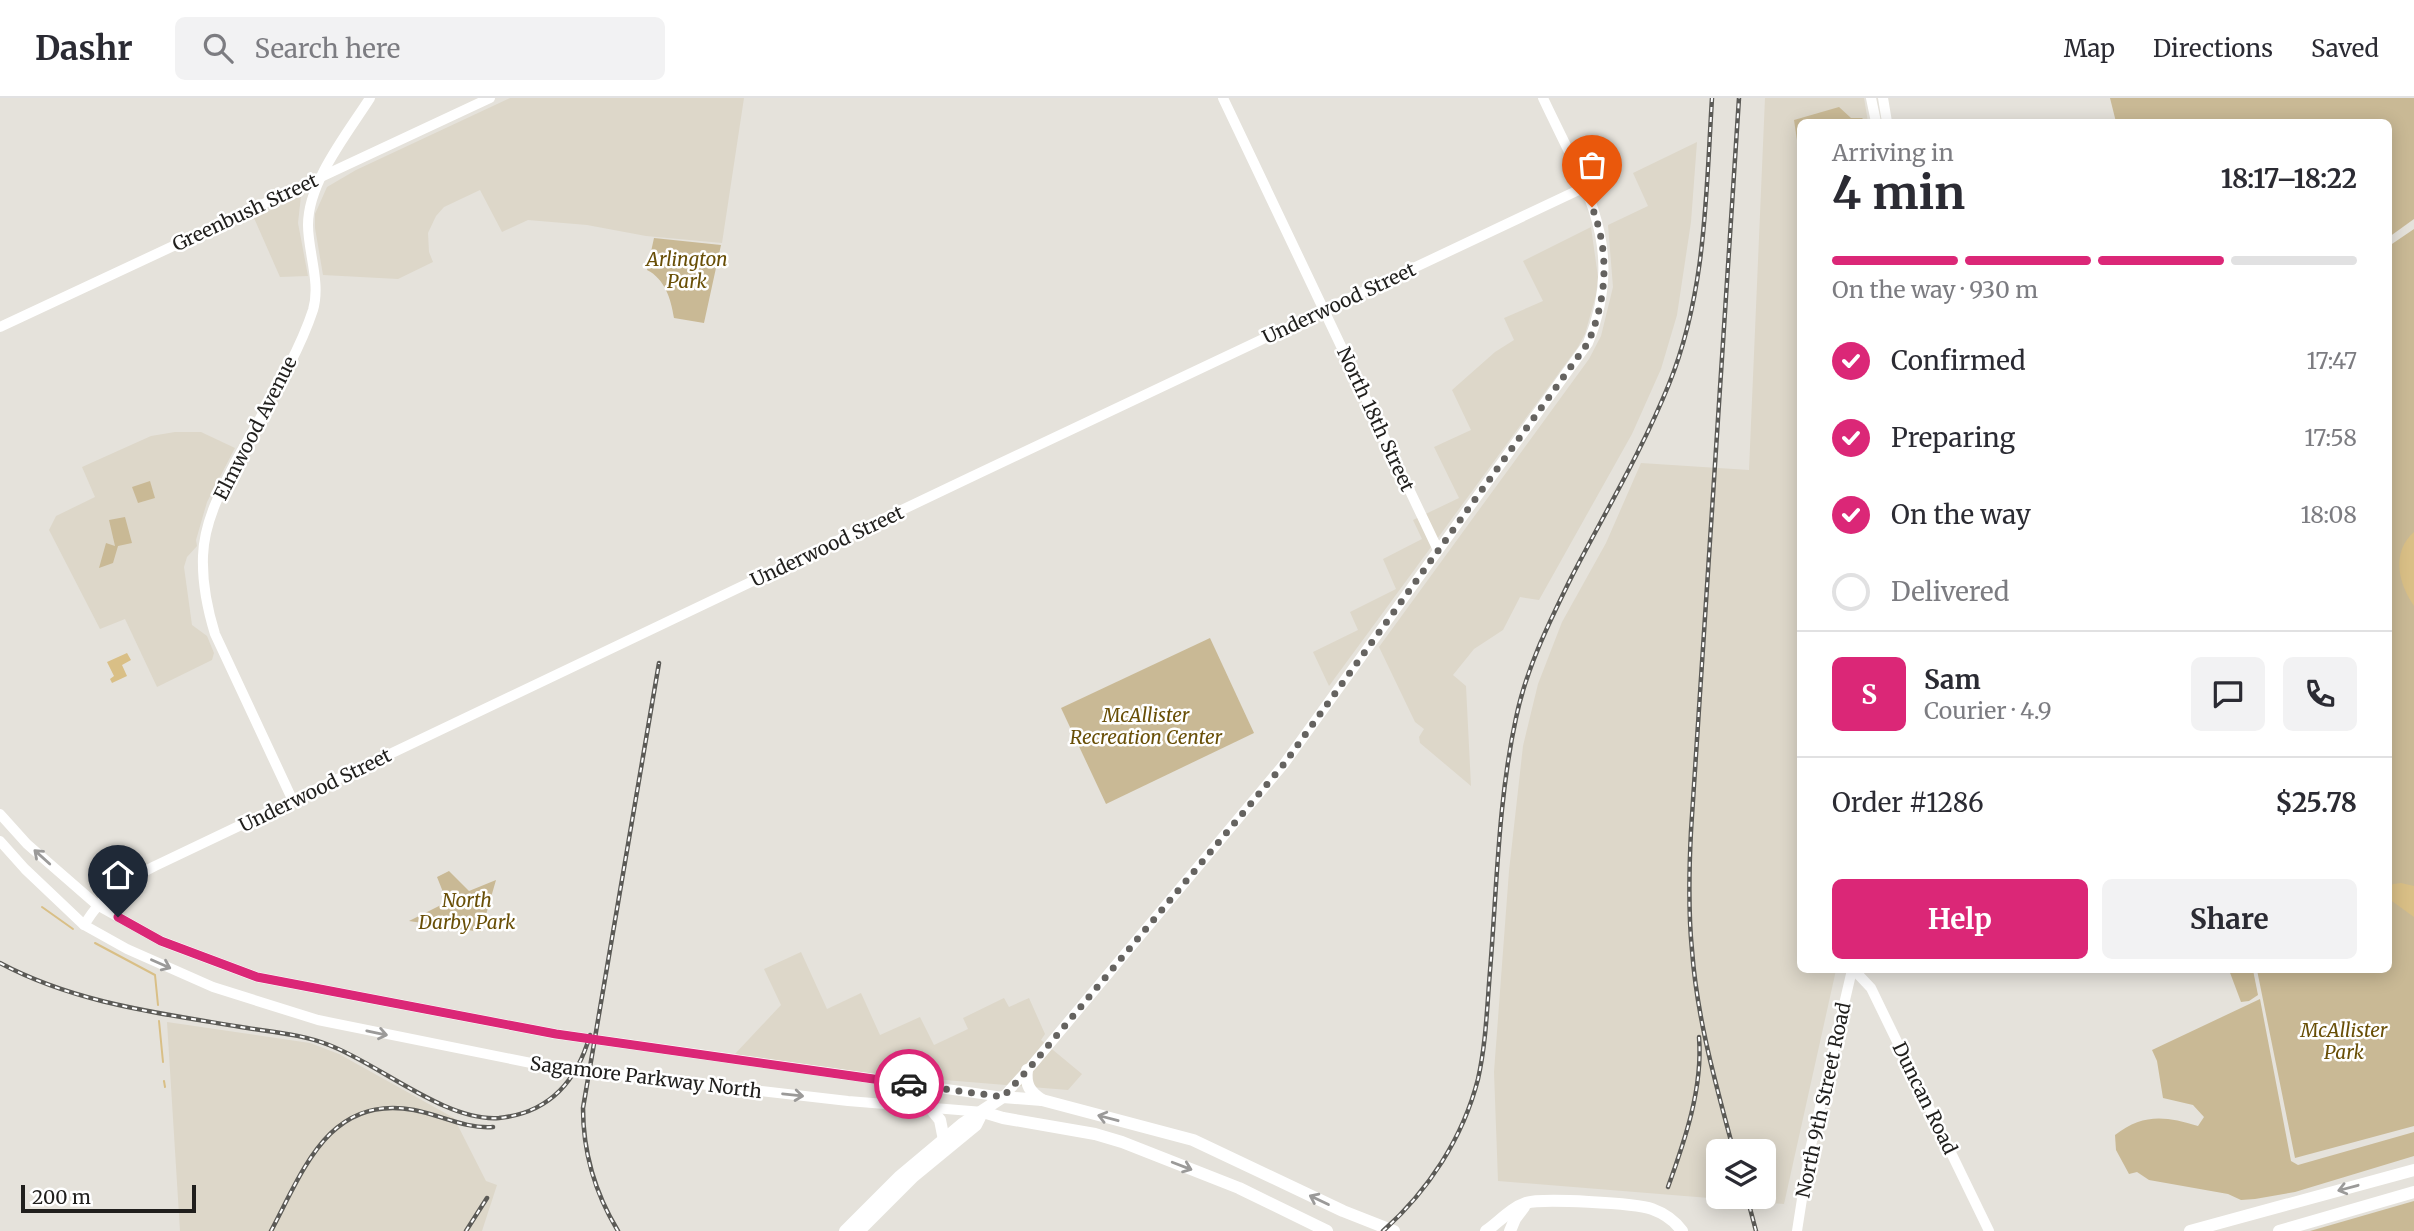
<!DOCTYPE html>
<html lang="en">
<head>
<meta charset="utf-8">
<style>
  body { margin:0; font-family:Merriweather,serif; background:#f2f2f3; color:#2b2b33; height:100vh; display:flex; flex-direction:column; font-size:26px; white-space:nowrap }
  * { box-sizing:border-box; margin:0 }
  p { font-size:23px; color:#7c7c81 }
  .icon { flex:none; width:38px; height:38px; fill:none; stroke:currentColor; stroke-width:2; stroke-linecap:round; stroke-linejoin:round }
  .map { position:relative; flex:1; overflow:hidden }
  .panel { position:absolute; left:1797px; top:21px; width:595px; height:854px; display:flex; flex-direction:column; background:#fff; border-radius:10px; box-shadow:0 4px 18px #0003 }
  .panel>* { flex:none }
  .controls { position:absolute; left:1706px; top:1041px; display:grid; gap:14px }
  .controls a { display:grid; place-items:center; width:70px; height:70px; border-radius:10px; background:#fff; box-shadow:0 4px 18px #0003; font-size:35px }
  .scale { position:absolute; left:21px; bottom:18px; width:175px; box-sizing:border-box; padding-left:7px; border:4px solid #201f1d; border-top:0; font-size:19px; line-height:24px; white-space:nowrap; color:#201f1d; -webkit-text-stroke:5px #fff; paint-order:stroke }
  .pin { position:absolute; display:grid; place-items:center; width:60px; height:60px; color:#fff; margin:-72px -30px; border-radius:50% 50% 50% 0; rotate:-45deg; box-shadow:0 0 7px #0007 }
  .pin .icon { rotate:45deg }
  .courier { position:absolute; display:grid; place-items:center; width:70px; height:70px; margin:-35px; border:5px solid #db2777; border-radius:50%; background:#fff; color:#222; box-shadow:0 2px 9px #0007 }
  .head em { font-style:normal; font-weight:700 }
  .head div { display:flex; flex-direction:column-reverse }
  .head { display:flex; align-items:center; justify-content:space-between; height:119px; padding:0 35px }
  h1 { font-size:46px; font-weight:700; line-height:52px }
  .bar { display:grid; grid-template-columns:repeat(4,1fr); gap:10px 7px; align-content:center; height:84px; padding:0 35px }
  .bar i { height:9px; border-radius:5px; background:#e1e1e2 }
  .bar .on { background:#db2777 }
  .bar p { grid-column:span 4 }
  .line { display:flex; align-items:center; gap:18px; padding:0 35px; border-top:2px solid #e1e1e2 }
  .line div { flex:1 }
  .round { display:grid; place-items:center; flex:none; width:74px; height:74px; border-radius:10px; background:#f2f2f3 }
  ol { padding:0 35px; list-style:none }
  li { display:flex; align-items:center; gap:21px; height:77px }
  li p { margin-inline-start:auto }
  li .icon { padding:7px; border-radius:50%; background:#db2777; color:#fff; stroke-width:4 }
  li:last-child { color:#7c7c81 }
  li i { width:38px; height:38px; border:4px solid #e1e1e2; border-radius:50% }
  .primary-button { display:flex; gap:14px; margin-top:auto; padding:14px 35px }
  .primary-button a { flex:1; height:80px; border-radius:10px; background:#db2777; color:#fff; font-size:28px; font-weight:700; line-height:80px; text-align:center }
  .primary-button a+a { background:#f2f2f3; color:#2b2b33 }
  header { display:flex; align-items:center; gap:42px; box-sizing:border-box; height:98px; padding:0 35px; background:#fff; border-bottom:2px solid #e1e1e2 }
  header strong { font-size:33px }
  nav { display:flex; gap:38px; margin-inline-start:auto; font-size:24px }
  .search { width:490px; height:63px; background:#f2f2f3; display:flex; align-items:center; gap:18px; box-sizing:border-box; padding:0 24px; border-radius:10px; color:#7c7c81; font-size:26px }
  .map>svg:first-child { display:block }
  .built { fill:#ddd7c9; fill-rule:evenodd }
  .green { fill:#c9b995 }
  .water { fill:#d9bf86 }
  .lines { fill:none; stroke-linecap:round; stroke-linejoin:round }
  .stream { stroke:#d9bf86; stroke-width:2 }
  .secondary { stroke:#fff; stroke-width:10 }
  .primary { stroke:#fff; stroke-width:10 }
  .highway { stroke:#fff; stroke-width:12 }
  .rail-casing { stroke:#5b5a56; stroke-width:4.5 }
  .rail { stroke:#fff; stroke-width:2; stroke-dasharray:5; stroke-linecap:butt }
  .oneway { stroke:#9b9a99 }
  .done { stroke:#656360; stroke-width:7; stroke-dasharray:0 12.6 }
  .route { stroke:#db2777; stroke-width:9 }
  .labels { text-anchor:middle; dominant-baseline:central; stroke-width:5; stroke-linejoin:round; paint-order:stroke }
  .street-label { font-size:19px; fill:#201f1d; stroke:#fff }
  .park-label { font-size:19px; font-style:italic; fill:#694f07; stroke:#fff }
</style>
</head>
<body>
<header>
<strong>Dashr</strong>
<div class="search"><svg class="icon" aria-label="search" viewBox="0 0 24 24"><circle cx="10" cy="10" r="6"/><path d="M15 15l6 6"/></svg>Search here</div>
<nav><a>Map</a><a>Directions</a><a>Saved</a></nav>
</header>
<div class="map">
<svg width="2414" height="1133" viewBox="0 0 2414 1133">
  <rect width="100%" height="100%" fill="#e5e2db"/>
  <!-- built -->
  <g class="built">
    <polygon points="510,0 744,0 722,145 646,138 587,127 528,122 502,134 480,92 444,109 436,118 428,135 429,154 433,164 398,181 323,177 315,130 315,116 327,89 356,72"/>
    <path d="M1765,0H1864L1868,24H1801V872H1836L1784,1106L1498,1083L1494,974L1509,773L1523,648L1538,586L1562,524L1606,445L1641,365L1749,372ZM1718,1054H1764V1099H1718Z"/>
    <polygon points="1697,44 1691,124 1677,217 1661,271 1632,336 1539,502 1520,499 1503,532 1474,551 1453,577 1466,588 1471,688 1420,645 1419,639 1424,631 1415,624 1379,549 1589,261 1601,238 1613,189 1608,127 1648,108 1633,75"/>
    <polygon points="301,98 298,125 308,178 280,179 254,120"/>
    <polygon points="1591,129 1598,179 1596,197 1585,236 1578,249 1329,588 1313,554 1358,532 1350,514 1396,491 1383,461 1422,441 1413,422 1459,400 1434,349 1471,332 1452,292 1495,254 1514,242 1504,220 1543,203 1523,163"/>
    <polygon points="175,334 201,334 235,350 207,404 196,442 197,448 187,459 184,469 192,527 207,538 214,555 212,562 157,589 125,521 100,531 49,432 56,418 95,399 82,369 151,338"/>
    <polygon points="801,854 827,911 861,895 880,937 920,919 934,947 968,931 963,920 1004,900 1009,909 1029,900 1045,936 1041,942 1082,976 1068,992 835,973 734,957 781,907 764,871"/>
    <polygon points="167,924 310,945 339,956 454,1020 486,1083 497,1087 482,1133 180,1133"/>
  </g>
  <!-- green -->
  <g class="green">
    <polygon points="2110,0 2414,0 2414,121 2389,139 2389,24 2116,24"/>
    <polygon points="1839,9 1851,20 1862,20 1866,24 1801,24 1801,69 1794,22"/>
    <polygon points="2414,131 2414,1028 2295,1060 2257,872 2389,872 2389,148"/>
    <path d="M654,140L721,147L704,225L674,220C671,201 665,181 647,172Z"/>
    <polygon points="150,383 155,400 138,405 132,389"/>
    <polygon points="125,419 132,445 118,448 113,465 99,470 106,445 115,448 109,422"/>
    <polygon points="1210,540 1254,635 1106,706 1061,610"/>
    <polygon points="449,773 469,793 496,782 481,834 409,823 447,804 437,779"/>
    <polygon points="2229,872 2253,872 2258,897 2249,903 2241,904"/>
    <path d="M2260,901L2291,1063L2298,1067L2414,1034V1058L2295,1094L2255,1101L2241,1102L2228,1096L2149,1082L2137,1074L2129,1076L2116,1052L2115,1037C2143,1015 2166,1018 2198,1028L2204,1019L2193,1007L2163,1000L2157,963L2152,952Z"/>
    <polygon points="2414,1103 2414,1133 2310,1133"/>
  </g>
  <!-- water -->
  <g class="water">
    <path d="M2414,434V508C2398,485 2391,454 2414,434Z"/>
    <polygon points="127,555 131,562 122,567 127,578 112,585 110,581 114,578 107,564"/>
    <polygon points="2401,785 2414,788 2414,819 2389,801 2389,790 2393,786"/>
  </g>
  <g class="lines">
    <!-- stream -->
    <g class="stream">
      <polyline points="42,809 73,831"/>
      <polyline points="95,845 155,877 158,907"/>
      <polyline points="159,923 163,964"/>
      <polyline points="164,983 165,989"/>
    </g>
    <!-- secondary -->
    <g class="secondary">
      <polyline points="1223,0 1438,452"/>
      <polyline points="1871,0 1876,24"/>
      <polyline points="1883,0 1887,24"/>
      <polyline points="0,229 490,0"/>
      <path d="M293,703L215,536C207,510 202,485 203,458C204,424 221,392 236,363C261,317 297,261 313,212C321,185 308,154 308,127C308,84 347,36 370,0"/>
      <path d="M84,827C106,792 120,786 155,768L971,379L1585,89"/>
      <polyline points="1854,872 1871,890 1989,1133"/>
      <path d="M1003,999L1032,967L1284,666L1588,245C1628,148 1583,86 1543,0"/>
      <polyline points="1797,1133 1809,1056 1852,872"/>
    </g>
    <!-- primary -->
    <g class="primary">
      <polyline points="0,716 27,746 97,807 161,843 257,879 556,936 1003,999"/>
      <polyline points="0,743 25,771 84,827 127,851 213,889 318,922 551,969 848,1003 983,1014"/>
    </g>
    <!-- highway -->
    <g class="highway">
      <path d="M1027,972C1025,987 1030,994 1042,1002"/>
      <polyline points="931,1011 940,1022 944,1042"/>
      <polyline points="983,1014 1003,1020 1095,1036 1122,1044 1239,1090 1327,1133"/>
      <polyline points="845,1133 900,1078 962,1026 1003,999 1042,1002 1193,1042 1343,1113 1394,1133"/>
      <polyline points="859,1133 914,1078 976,1027 980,1019"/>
      <path d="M1486,1133C1499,1124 1511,1110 1526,1105C1541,1100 1636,1105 1652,1111C1663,1115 1675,1123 1682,1133"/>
      <polyline points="1510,1133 1515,1121 1524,1109"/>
      <polyline points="2190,1133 2414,1072"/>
      <polyline points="2279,1133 2414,1094"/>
    </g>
    <!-- rail casing -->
    <g class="rail-casing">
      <g id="rail">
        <path d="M0,865C75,905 158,915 241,929C270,934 302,936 329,947C379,966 446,1024 499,1020C549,1015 577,983 590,937"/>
        <path d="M1734,1054C1716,987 1697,921 1692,852C1688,812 1689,773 1691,733L1739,0"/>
        <path d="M1668,1089C1685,1042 1703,990 1699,939"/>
        <polyline points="1747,1099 1756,1133"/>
        <path d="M271,1133C303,1073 329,996 414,1012C441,1017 465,1031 493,1029"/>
        <polyline points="466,1133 487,1100"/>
        <path d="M618,1133C595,1095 583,1056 583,1010L659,565"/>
        <path d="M1383,1133C1428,1093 1463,1040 1478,981C1486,946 1487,909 1490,873C1497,789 1498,703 1516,620C1526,571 1549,525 1571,480C1604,416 1642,353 1669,286C1706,195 1706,96 1712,0"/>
      </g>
    </g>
    <!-- rail -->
    <use href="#rail" class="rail"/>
  </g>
  <!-- one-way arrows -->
  <defs><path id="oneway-shaft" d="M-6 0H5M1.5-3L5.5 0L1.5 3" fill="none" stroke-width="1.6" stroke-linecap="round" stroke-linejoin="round" transform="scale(1.75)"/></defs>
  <g class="oneway">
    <use href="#oneway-shaft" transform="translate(42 759) rotate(-138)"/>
    <use href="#oneway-shaft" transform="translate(161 866) rotate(24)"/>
    <use href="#oneway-shaft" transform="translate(377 935) rotate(12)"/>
    <use href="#oneway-shaft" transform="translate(793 997) rotate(6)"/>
    <use href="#oneway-shaft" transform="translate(1108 1020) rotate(-165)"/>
    <use href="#oneway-shaft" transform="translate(1182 1068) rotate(21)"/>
    <use href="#oneway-shaft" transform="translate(2348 1090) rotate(165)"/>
    <use href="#oneway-shaft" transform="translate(1319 1102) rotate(-154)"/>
  </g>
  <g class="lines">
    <!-- done -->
    <path class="done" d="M909,986L1003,999L1032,967L1284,666L1588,245C1607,200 1610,155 1592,109"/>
    <!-- route -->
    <polyline class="route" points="118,819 161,843 257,879 556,936 909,986"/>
  </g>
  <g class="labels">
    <!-- street labels -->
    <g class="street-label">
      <text transform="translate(245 114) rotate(-25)">Greenbush Street</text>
      <text transform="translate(1339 205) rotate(-25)">Underwood Street</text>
      <text transform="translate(1376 321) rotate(65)">North 18th Street</text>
      <text transform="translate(255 330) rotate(-63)">Elmwood Avenue</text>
      <text transform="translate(827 448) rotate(-25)">Underwood Street</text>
      <text transform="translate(315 692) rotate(-26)">Underwood Street</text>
      <text transform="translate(646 979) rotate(7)">Sagamore Parkway North</text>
      <text transform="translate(1925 1000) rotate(64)">Duncan Road</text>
      <text transform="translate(1823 1002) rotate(-78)">North 9th Street Road</text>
    </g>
    <!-- park labels -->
    <g class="park-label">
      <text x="687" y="161">Arlington<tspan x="687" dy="22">Park</tspan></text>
      <text x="1146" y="617">McAllister<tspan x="1146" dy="22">Recreation Center</tspan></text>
      <text x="467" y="802">North<tspan x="467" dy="22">Darby Park</tspan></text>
      <text x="2344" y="932">McAllister<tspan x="2344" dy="22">Park</tspan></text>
    </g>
  </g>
</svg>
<div class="controls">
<a><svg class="icon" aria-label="layers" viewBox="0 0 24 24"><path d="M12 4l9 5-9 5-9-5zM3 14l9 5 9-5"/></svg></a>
</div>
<div class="scale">200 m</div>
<div class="pin" style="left:1592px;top:109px;background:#ea580c"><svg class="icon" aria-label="bag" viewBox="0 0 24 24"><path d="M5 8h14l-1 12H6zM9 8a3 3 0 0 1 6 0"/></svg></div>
<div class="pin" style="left:118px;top:819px;background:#1f2937"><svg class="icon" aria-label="home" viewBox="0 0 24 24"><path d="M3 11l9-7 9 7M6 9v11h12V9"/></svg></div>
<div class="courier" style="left:909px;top:986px"><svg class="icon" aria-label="car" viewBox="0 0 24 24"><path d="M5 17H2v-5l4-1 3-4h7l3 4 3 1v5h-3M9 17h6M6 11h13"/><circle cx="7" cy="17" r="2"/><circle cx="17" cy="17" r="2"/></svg></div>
<section class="panel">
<div class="head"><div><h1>4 min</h1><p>Arriving in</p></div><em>18:17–18:22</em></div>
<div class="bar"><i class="on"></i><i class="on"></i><i class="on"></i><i></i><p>On the way · 930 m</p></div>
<ol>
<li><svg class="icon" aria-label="check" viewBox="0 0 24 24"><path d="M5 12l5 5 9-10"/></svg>Confirmed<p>17:47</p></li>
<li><svg class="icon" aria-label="check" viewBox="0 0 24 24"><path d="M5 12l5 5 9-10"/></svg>Preparing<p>17:58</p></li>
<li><svg class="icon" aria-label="check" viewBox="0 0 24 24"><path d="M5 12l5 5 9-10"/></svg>On the way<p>18:08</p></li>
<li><i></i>Delivered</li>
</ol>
<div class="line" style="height:126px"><b class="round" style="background:#db2777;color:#fff">S</b><div><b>Sam</b><p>Courier · 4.9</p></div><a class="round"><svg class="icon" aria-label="chat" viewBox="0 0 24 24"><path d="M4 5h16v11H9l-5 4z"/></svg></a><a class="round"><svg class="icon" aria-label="phone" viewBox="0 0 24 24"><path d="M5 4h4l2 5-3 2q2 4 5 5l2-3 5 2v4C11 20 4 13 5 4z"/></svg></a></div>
<div class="line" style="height:91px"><div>Order #1286</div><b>$25.78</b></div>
<div class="primary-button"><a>Help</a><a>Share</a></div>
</section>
</div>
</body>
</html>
